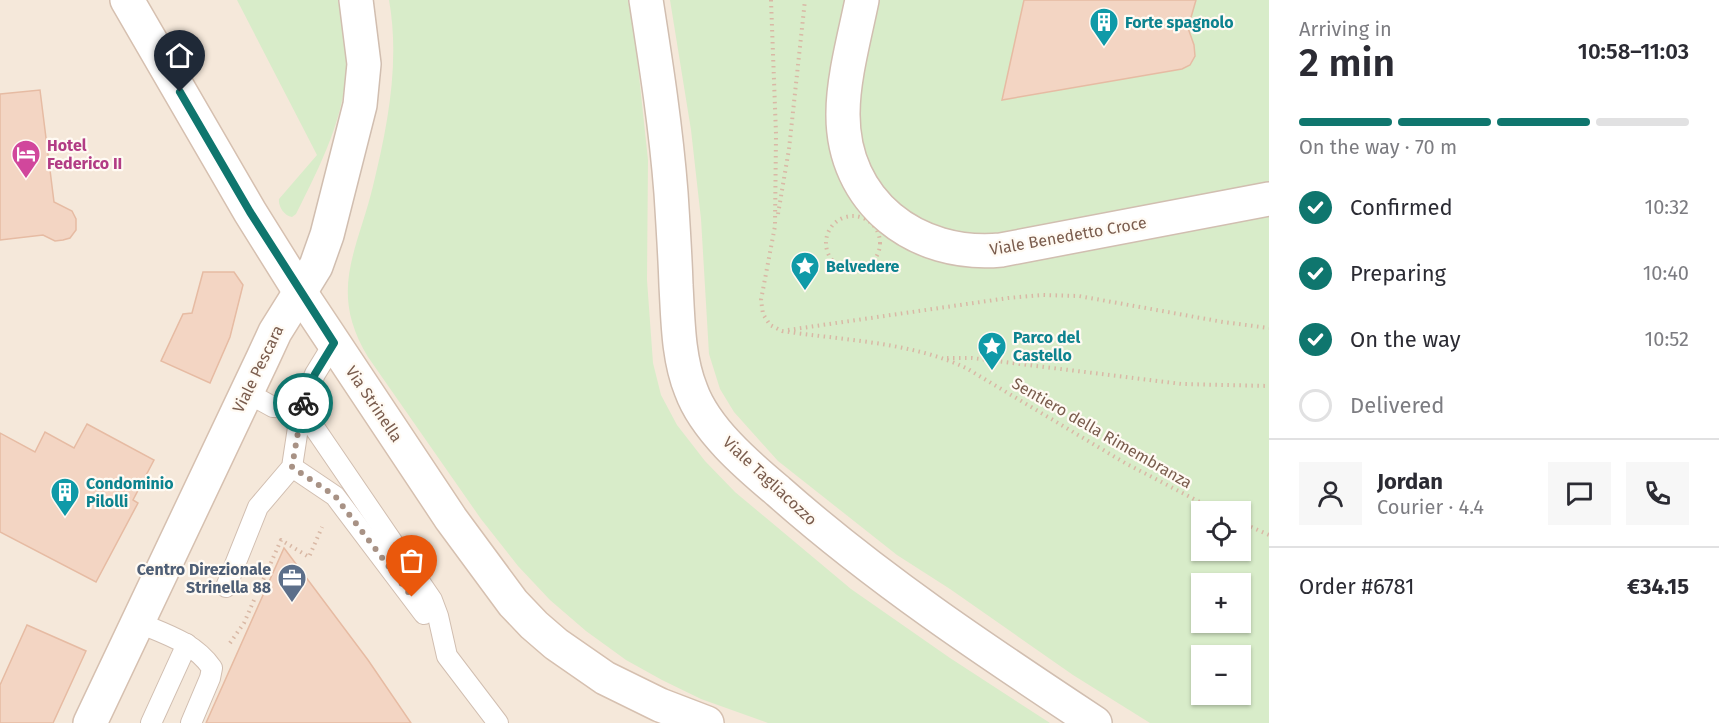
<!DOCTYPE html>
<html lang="en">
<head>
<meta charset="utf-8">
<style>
  body { margin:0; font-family:"Fira Sans",sans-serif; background:#f7f7f7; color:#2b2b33; height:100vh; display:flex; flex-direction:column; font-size:22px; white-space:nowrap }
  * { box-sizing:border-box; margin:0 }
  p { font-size:20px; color:#7c7c81 }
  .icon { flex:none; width:33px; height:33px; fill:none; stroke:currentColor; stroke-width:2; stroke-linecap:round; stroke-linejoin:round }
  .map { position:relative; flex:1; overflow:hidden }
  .side { display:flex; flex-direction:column; background:#fff; width:450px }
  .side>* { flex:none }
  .controls { position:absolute; left:1191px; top:501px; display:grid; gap:12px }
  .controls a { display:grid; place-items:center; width:60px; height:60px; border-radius:0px; background:#fff; box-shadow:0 2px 4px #0004; font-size:30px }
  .pin { position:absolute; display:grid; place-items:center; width:51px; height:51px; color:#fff; margin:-62px -26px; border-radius:50% 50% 50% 0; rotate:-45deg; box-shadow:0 0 6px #0007 }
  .pin .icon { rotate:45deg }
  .courier { position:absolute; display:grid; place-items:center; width:60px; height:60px; margin:-30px; border:4px solid #0f766e; border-radius:50%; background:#fff; color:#222; box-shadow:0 2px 8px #0007 }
  .headline em { font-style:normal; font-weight:600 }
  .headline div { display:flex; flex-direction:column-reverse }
  .headline { display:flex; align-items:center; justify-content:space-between; height:102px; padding:0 30px }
  h1 { font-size:39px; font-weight:600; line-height:45px }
  .bar { display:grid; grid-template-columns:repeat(4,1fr); gap:9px 6px; align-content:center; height:72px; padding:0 30px }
  .bar i { height:8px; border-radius:4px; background:#e1e1e2 }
  .bar .active { background:#0f766e }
  .bar p { grid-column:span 4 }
  .line { display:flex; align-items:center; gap:15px; padding:0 30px; border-top:2px solid #e1e1e2 }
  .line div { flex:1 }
  .round { display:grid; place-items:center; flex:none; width:63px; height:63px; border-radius:0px; background:#f7f7f7 }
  ol { padding:0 30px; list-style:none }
  li { display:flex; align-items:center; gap:18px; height:66px }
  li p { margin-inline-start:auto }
  li .icon { padding:6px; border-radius:50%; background:#0f766e; color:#fff; stroke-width:4 }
  li:last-child { color:#7c7c81 }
  li i { width:33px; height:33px; border:3px solid #e1e1e2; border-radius:50% }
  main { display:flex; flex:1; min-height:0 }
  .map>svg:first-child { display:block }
  .residential { fill:#f5e8da; fill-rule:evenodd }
  .green { fill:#d8ecc9; fill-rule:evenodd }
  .building { fill:#f3d5c3; stroke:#e6bba3; stroke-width:1.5 }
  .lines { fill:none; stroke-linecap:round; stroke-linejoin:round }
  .lane-casing { stroke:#d1beb0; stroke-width:22 }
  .street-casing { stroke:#d1beb0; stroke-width:36 }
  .secondary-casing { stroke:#d6c0b0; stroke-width:36 }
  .path { stroke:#d9b8a5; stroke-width:4; stroke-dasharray:1.5 4.5; stroke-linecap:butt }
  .lane { stroke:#fff; stroke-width:20 }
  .street { stroke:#fff; stroke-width:33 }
  .secondary { stroke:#fff; stroke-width:33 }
  .done { stroke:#a89285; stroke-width:6; stroke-dasharray:0 10.8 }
  .route { stroke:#0f766e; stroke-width:8 }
  .labels { text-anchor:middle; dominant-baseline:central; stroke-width:4.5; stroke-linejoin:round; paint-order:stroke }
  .culture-label { font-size:16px; font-weight:bold; fill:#0d838f; stroke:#fffaf3; text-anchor:start }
  .hotel-label { font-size:16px; font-weight:bold; fill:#b23c85; stroke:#fffaf3; text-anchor:start }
  .street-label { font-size:16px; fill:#7a5c4d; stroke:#fffaf3 }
  .service-label { font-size:16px; font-weight:bold; fill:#4e5e75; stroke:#fffaf3; text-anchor:end }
</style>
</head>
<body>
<main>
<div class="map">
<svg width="1269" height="723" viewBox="0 0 1269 723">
  <rect width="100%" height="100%" fill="#fdf6ec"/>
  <!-- residential -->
  <path class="residential" d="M0,0H1269V723H0ZM1202,512H1240V550H1202ZM1202,584H1240V622H1202ZM1202,656H1240V694H1202Z"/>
  <!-- green -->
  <g class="green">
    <path d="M237,0H338C341,18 347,36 347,54C348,112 321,164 296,214L292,217C284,216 278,206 279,199L317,155Z"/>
    <path d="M389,0H628L635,38L648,160L647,280L653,363L661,395L677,425L705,461L735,492L851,589L950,658L1050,723H768L701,699L662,680L626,660L586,631L550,600L518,566L481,519L368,357C328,291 357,252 373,186C388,125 400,62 389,0Z"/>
    <path d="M670,0H1024L1191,63C1198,50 1195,40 1184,30L1188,0H1269V723H1150L1073,675L950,589L897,555L778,461L734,412L720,389L709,354L701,219L691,130ZM1202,512H1240V550H1202ZM1202,584H1240V622H1202ZM1202,656H1240V694H1202Z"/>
  </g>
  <!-- building -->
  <g class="building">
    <polygon points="1024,0 1196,0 1188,28 1194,45 1195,56 1190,65 1182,69 1002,100"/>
    <polygon points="40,90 54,202 72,211 76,219 76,230 70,238 63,240 55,241 43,235 0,240 0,94"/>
    <polygon points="203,272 234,272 243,285 230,337 210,383 161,361 183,314 192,313"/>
    <polygon points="87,424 154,460 133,500 138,503 96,582 0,532 0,433 35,452 45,432 74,448"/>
    <polygon points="284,548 368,660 411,723 206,723"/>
    <polygon points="27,625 86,651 53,723 0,723 0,685"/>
  </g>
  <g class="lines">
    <!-- lane casing -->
    <g class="lane-casing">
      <g id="lane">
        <polyline points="246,392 273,407 301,408 432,600 438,616 447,656 498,723"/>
        <polyline points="292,467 335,496 424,614"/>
        <polyline points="226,587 258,507 292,467 301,408 315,374 334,343"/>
        <path d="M137,622C165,634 194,642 212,668L210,678L191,723"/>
        <polyline points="151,723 187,644"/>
      </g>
    </g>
    <!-- street casing -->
    <g class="street-casing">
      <g id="street">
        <path d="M646,0C656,64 666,128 671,193C673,224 675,254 676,285C678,320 678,358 691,390C705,429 747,465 778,491C876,578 986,651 1095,723"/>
        <path d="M862,0C855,35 843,78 843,113C842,202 916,258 1001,250L1269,199"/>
        <polyline points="300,292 316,266 327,235 360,105 364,64 356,0"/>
      </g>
    </g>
    <!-- secondary casing -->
    <g class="secondary-casing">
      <g id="secondary">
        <polyline points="127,0 250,212 300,292 451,519 513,603 534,625 556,644 605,678 660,705 707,723"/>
        <polyline points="90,723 263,358 275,332 300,292"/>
      </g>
    </g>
    <!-- path -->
    <g class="path">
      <path d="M771,0L776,134L775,226L761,300L763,314L770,325L782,331C841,340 912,342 966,368L1125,463L1219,512"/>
      <polyline points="778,214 789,149 805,0"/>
      <circle cx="853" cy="243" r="27"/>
      <polyline points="788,330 1008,298 1042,295 1079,296 1223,322 1269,328"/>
      <polyline points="947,358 972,358 1182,384 1269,386"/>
      <polyline points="1240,522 1269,535"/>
      <polyline points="261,585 281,540 309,557 322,527"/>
      <polyline points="230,643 244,623 254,600"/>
    </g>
    <!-- lane -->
    <use href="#lane" class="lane"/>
    <!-- street -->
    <use href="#street" class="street"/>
    <!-- secondary -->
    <use href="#secondary" class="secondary"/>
  </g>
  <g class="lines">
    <!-- done -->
    <polyline class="done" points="303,403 292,467 335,496 412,597"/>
    <!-- route -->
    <polyline class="route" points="180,92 250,212 334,343 315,374 303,403"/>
  </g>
  <!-- icons -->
  <defs>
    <g id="building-pin" transform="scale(1.5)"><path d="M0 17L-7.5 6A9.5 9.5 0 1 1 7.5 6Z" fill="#0f9aa8" stroke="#fffaf3"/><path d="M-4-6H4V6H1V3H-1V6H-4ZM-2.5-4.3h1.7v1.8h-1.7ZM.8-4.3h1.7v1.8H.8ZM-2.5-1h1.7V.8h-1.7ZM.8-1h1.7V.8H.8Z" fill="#fff"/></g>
    <g id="hotel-pin" transform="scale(1.5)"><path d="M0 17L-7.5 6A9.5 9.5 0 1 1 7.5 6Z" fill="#d1479c" stroke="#fffaf3"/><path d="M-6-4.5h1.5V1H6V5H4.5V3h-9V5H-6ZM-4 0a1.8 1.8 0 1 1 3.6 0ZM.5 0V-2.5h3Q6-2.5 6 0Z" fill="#fff"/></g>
    <g id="sight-pin" transform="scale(1.5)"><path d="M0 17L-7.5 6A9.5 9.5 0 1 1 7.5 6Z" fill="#0f9aa8" stroke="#fffaf3"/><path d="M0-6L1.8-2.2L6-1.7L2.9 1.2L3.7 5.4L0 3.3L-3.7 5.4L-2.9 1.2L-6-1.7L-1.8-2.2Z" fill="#fff"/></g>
    <g id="office-pin" transform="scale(1.5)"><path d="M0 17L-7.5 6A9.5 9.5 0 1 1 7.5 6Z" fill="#5c6f8a" stroke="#fffaf3"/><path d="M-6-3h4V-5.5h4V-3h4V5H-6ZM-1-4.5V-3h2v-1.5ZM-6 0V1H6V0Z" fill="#fff"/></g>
  </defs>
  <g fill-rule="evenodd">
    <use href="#building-pin" x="1104" y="22"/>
    <use href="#hotel-pin" x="26" y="154"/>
    <use href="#sight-pin" x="805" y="266"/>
    <use href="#sight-pin" x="992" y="346"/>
    <use href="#building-pin" x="65" y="492"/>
    <use href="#office-pin" x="292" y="578"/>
  </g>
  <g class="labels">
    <!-- culture labels -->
    <g class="culture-label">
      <text x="1125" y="22">Forte spagnolo</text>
      <text x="826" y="266">Belvedere</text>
      <text x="1013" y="337">Parco del<tspan x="1013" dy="18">Castello</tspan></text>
      <text x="86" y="483">Condominio<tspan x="86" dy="18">Pilolli</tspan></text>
    </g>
    <!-- hotel labels -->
    <g class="hotel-label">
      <text x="47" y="145">Hotel<tspan x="47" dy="18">Federico II</tspan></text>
    </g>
    <!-- street labels -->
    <g class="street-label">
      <text transform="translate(1068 236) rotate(-10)">Viale Benedetto Croce</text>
      <text transform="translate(258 369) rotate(-64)">Viale Pescara</text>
      <text transform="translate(374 404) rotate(56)">Via Strinella</text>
      <text transform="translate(1102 433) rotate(30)">Sentiero della Rimembranza</text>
      <text transform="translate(770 481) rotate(43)">Viale Tagliacozzo</text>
    </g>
    <!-- service labels -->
    <g class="service-label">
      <text x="271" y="569">Centro Direzionale<tspan x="271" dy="18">Strinella 88</tspan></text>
    </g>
  </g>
</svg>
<div class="controls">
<a><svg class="icon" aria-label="locate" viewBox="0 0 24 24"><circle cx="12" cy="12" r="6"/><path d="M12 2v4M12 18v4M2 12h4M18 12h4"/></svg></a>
<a>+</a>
<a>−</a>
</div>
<div class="pin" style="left:412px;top:597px;background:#ea580c"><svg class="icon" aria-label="bag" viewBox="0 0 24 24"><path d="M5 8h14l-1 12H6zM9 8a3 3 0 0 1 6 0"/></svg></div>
<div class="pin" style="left:180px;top:92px;background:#1f2937"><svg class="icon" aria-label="home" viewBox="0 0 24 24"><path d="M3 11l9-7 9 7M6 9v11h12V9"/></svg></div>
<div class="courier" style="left:303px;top:403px"><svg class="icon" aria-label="bike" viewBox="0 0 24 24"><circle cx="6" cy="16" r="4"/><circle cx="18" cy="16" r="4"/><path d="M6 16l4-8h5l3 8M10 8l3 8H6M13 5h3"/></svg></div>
</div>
<section class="side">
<div class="headline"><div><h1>2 min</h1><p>Arriving in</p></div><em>10:58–11:03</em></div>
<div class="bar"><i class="active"></i><i class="active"></i><i class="active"></i><i></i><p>On the way · 70 m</p></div>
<ol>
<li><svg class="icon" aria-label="check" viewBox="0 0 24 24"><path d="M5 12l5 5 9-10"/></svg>Confirmed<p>10:32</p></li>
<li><svg class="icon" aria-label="check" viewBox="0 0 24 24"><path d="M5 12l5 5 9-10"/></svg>Preparing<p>10:40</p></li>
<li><svg class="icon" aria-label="check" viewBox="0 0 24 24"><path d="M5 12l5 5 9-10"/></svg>On the way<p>10:52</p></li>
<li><i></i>Delivered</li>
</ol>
<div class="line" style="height:108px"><a class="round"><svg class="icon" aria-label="person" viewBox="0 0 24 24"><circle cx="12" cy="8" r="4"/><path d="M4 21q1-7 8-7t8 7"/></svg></a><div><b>Jordan</b><p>Courier · 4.4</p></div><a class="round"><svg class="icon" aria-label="chat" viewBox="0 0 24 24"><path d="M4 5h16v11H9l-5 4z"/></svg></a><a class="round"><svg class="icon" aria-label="phone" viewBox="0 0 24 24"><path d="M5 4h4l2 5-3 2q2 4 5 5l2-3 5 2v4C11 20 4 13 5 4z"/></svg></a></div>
<div class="line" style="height:78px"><div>Order #6781</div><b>€34.15</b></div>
</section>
</main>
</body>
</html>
